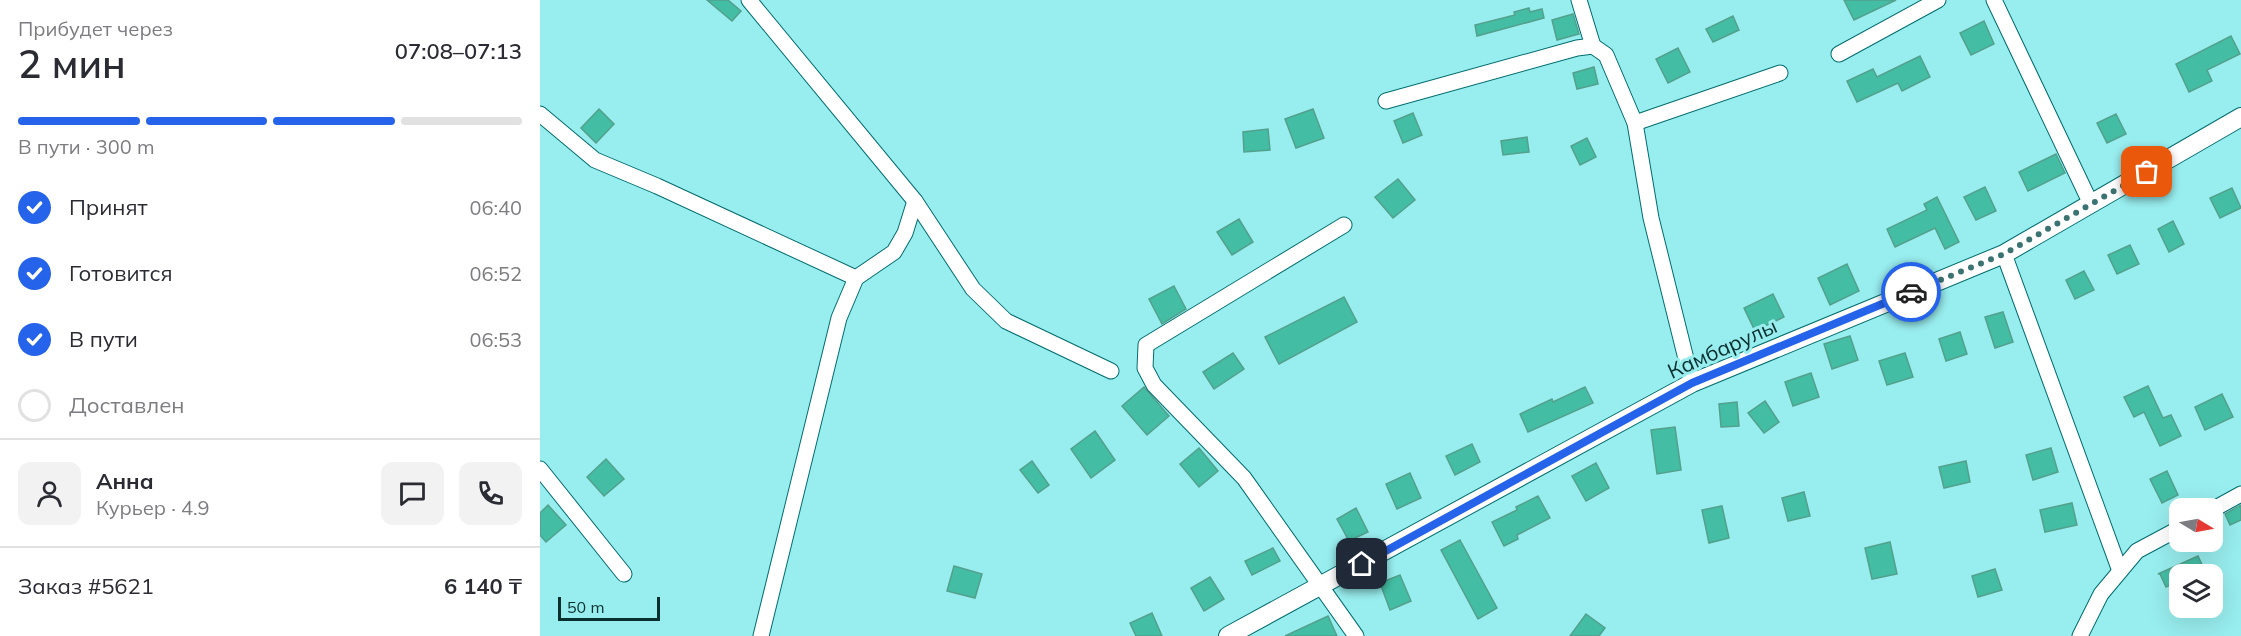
<!DOCTYPE html>
<html lang="ru">
<head>
<meta charset="utf-8">
<style>
  body { margin:0; font-family:Mulish,sans-serif; background:#f2f2f3; color:#2b2b33; height:100vh; display:flex; flex-direction:column; font-size:22px; white-space:nowrap }
  * { box-sizing:border-box; margin:0 }
  p { font-size:20px; color:#7c7c81 }
  .icon { flex:none; width:33px; height:33px; fill:none; stroke:currentColor; stroke-width:2; stroke-linecap:round; stroke-linejoin:round }
  .map { position:relative; flex:1; overflow:hidden }
  .sheet { display:flex; flex-direction:column; background:#fff; width:540px }
  .sheet>* { flex:none }
  .needle { width:39px; rotate:100deg }
  .buttons { position:absolute; left:1629px; top:498px; display:grid; gap:12px }
  .buttons a { display:grid; place-items:center; width:54px; height:54px; border-radius:12px; background:#fff; box-shadow:0 6px 24px #0002; font-size:30px }
  .scale { position:absolute; left:18px; bottom:15px; width:102px; box-sizing:border-box; padding-left:6px; border:3px solid #092f2f; border-top:0; font-size:16px; line-height:21px; white-space:nowrap; color:#092f2f; -webkit-text-stroke:4px #98edee; paint-order:stroke }
  .pin { position:absolute; display:grid; place-items:center; width:51px; height:51px; color:#fff; margin:-26px; border-radius:12px; box-shadow:0 3px 9px #0006 }
  .courier { position:absolute; display:grid; place-items:center; width:60px; height:60px; margin:-30px; border:4px solid #2563eb; border-radius:50%; background:#fff; color:#222; box-shadow:0 2px 8px #0007 }
  .overview em { font-style:normal; font-weight:600 }
  .overview div { display:flex; flex-direction:column-reverse }
  .overview { display:flex; align-items:center; justify-content:space-between; height:102px; padding:0 18px }
  h1 { font-size:39px; font-weight:600; line-height:45px }
  .bar { display:grid; grid-template-columns:repeat(4,1fr); gap:9px 6px; align-content:center; height:72px; padding:0 18px }
  .bar i { height:8px; border-radius:4px; background:#e1e1e2 }
  .bar .selected { background:#2563eb }
  .bar p { grid-column:span 4 }
  .line { display:flex; align-items:center; gap:15px; padding:0 18px; border-top:2px solid #e1e1e2 }
  .line div { flex:1 }
  .round { display:grid; place-items:center; flex:none; width:63px; height:63px; border-radius:12px; background:#f2f2f3 }
  ol { padding:0 18px; list-style:none }
  li { display:flex; align-items:center; gap:18px; height:66px }
  li p { margin-inline-start:auto }
  li .icon { padding:6px; border-radius:50%; background:#2563eb; color:#fff; stroke-width:4 }
  li:last-child { color:#7c7c81 }
  li i { width:33px; height:33px; border:3px solid #e1e1e2; border-radius:50% }
  main { display:flex; flex:1; min-height:0 }
  .map>svg:first-child { display:block }
  .building { fill:#43bea4; stroke:#53a08d; stroke-width:1.5 }
  .lines { fill:none; stroke-linecap:round; stroke-linejoin:round }
  .minor-casing { stroke:#006d6e; stroke-width:17 }
  .tertiary-casing { stroke:#006d6e; stroke-width:20 }
  .minor { stroke:#fff; stroke-width:15 }
  .tertiary { stroke:#fff; stroke-width:18 }
  .done { stroke:#3b7272; stroke-width:6; stroke-dasharray:0 10.8 }
  .route { stroke:#2563eb; stroke-width:8 }
  .labels { text-anchor:middle; dominant-baseline:central; stroke-width:6; stroke-linejoin:round; paint-order:stroke }
  .street-label { font-size:21px; fill:#092f2f; stroke:#98edee }
</style>
</head>
<body>
<main>
<section class="sheet">
<div class="overview"><div><h1>2 мин</h1><p>Прибудет через</p></div><em>07:08–07:13</em></div>
<div class="bar"><i class="selected"></i><i class="selected"></i><i class="selected"></i><i></i><p>В пути · 300 m</p></div>
<ol>
<li><svg class="icon" aria-label="check" viewBox="0 0 24 24"><path d="M5 12l5 5 9-10"/></svg>Принят<p>06:40</p></li>
<li><svg class="icon" aria-label="check" viewBox="0 0 24 24"><path d="M5 12l5 5 9-10"/></svg>Готовится<p>06:52</p></li>
<li><svg class="icon" aria-label="check" viewBox="0 0 24 24"><path d="M5 12l5 5 9-10"/></svg>В пути<p>06:53</p></li>
<li><i></i>Доставлен</li>
</ol>
<div class="line" style="height:108px"><a class="round"><svg class="icon" aria-label="person" viewBox="0 0 24 24"><circle cx="12" cy="8" r="4"/><path d="M4 21q1-7 8-7t8 7"/></svg></a><div><b>Анна</b><p>Курьер · 4.9</p></div><a class="round"><svg class="icon" aria-label="chat" viewBox="0 0 24 24"><path d="M4 5h16v11H9l-5 4z"/></svg></a><a class="round"><svg class="icon" aria-label="phone" viewBox="0 0 24 24"><path d="M5 4h4l2 5-3 2q2 4 5 5l2-3 5 2v4C11 20 4 13 5 4z"/></svg></a></div>
<div class="line" style="height:78px"><div>Заказ #5621</div><b>6 140 ₸</b></div>
</section>
<div class="map">
<svg width="1701" height="636" viewBox="0 0 1701 636">
  <rect width="100%" height="100%" fill="#98edee"/>
  <!-- building -->
  <g class="building">
    <polygon points="167,0 188,0 201,11 192,21"/>
    <polygon points="1304,0 1356,0 1314,20"/>
    <polygon points="989,8 990,12 1002,9 1004,18 937,36 935,25 975,15 974,12"/>
    <polygon points="1033,14 1039,34 1017,40 1012,20"/>
    <polygon points="1193,16 1199,30 1173,42 1166,29"/>
    <polygon points="1444,21 1454,44 1431,55 1420,33"/>
    <polygon points="1691,36 1700,54 1667,70 1672,81 1649,92 1636,64"/>
    <polygon points="1138,48 1150,72 1128,83 1116,59"/>
    <polygon points="1380,56 1390,77 1362,91 1358,83 1317,102 1307,81 1333,69 1337,77"/>
    <polygon points="1054,67 1058,84 1037,89 1033,73"/>
    <polygon points="59,109 74,124 56,143 41,128"/>
    <polygon points="773,109 784,138 756,148 745,119"/>
    <polygon points="873,113 882,135 863,143 854,121"/>
    <polygon points="1576,114 1586,134 1567,143 1557,123"/>
    <polygon points="728,129 730,150 704,152 703,132"/>
    <polygon points="987,137 989,152 963,155 961,141"/>
    <polygon points="1047,138 1056,157 1040,165 1031,146"/>
    <polygon points="1516,154 1525,173 1488,191 1479,172"/>
    <polygon points="858,179 875,200 853,218 835,197"/>
    <polygon points="1445,187 1456,211 1436,220 1424,197"/>
    <polygon points="1692,188 1701,208 1680,218 1670,198"/>
    <polygon points="1397,197 1419,242 1405,249 1395,228 1355,247 1347,229 1387,210 1384,204"/>
    <polygon points="699,219 713,242 692,255 677,232"/>
    <polygon points="1633,221 1644,244 1629,252 1618,229"/>
    <polygon points="1590,245 1599,264 1577,274 1568,255"/>
    <polygon points="1307,264 1319,291 1290,305 1278,278"/>
    <polygon points="1544,271 1554,290 1535,299 1526,280"/>
    <polygon points="634,286 646,309 622,324 609,299"/>
    <polygon points="1233,294 1244,317 1215,331 1204,308"/>
    <polygon points="804,297 817,322 739,364 725,337"/>
    <polygon points="1463,312 1473,342 1455,348 1445,317"/>
    <polygon points="1420,332 1427,354 1406,361 1399,339"/>
    <polygon points="1310,336 1318,360 1292,369 1284,344"/>
    <polygon points="693,353 704,369 674,389 663,372"/>
    <polygon points="1365,353 1373,377 1347,385 1339,361"/>
    <polygon points="1271,373 1279,397 1253,406 1245,382"/>
    <polygon points="1608,386 1623,418 1631,415 1641,436 1620,446 1604,412 1594,417 1584,397"/>
    <polygon points="604,387 629,416 607,435 582,406"/>
    <polygon points="1045,387 1053,403 988,432 980,414 1012,399 1013,402"/>
    <polygon points="1682,394 1693,417 1665,430 1655,407"/>
    <polygon points="1225,401 1239,422 1224,433 1208,413"/>
    <polygon points="1197,402 1199,426 1181,427 1179,404"/>
    <polygon points="1135,427 1141,470 1117,474 1111,430"/>
    <polygon points="555,431 575,460 551,478 531,449"/>
    <polygon points="932,444 940,462 915,475 906,456"/>
    <polygon points="659,448 678,471 659,487 640,464"/>
    <polygon points="1511,448 1518,472 1493,480 1486,455"/>
    <polygon points="66,459 84,479 64,496 47,477"/>
    <polygon points="492,461 509,485 498,493 480,470"/>
    <polygon points="1426,461 1430,482 1404,488 1399,467"/>
    <polygon points="1056,463 1069,488 1046,501 1032,476"/>
    <polygon points="1627,471 1638,495 1622,503 1610,479"/>
    <polygon points="870,473 881,498 857,509 846,484"/>
    <polygon points="1264,492 1270,516 1248,521 1242,498"/>
    <polygon points="998,496 1010,518 977,535 978,539 964,546 952,522 977,510 976,507"/>
    <polygon points="1532,503 1537,525 1505,532 1500,510"/>
    <polygon points="8,505 26,525 6,542 0,535 0,513"/>
    <polygon points="1701,505 1701,520 1690,525 1685,514"/>
    <polygon points="1182,506 1189,538 1169,543 1162,510"/>
    <polygon points="816,508 828,532 809,541 797,519"/>
    <polygon points="920,540 957,608 938,619 901,550"/>
    <polygon points="1350,542 1357,574 1332,579 1325,548"/>
    <polygon points="733,548 740,561 712,575 705,561"/>
    <polygon points="1658,556 1664,569 1653,574 1640,574 1640,581 1626,587 1620,574 1618,574"/>
    <polygon points="414,566 442,574 435,598 407,591"/>
    <polygon points="1455,569 1462,590 1438,597 1432,576"/>
    <polygon points="860,575 871,601 850,610 840,583"/>
    <polygon points="670,577 684,599 664,611 651,588"/>
    <polygon points="612,613 622,636 596,636 590,623"/>
    <polygon points="1046,614 1065,628 1059,636 1030,636"/>
    <polygon points="788,616 797,636 745,636"/>
  </g>
  <g class="lines">
    <!-- minor casing -->
    <g class="minor-casing">
      <g id="minor">
        <polyline points="209,0 375,201 433,289 466,321 571,371"/>
        <polyline points="1039,0 1053,46"/>
        <polyline points="1454,0 1551,204"/>
        <polyline points="1299,54 1398,0"/>
        <polyline points="846,101 1037,48 1053,46 1066,55 1095,123 1111,218 1152,383"/>
        <polyline points="0,114 55,160 117,186 316,278"/>
        <polyline points="1095,123 1240,73"/>
        <polyline points="804,225 606,345 605,368 614,385 704,478 816,636"/>
        <polyline points="1464,254 1580,571"/>
        <polyline points="0,469 84,574"/>
        <polyline points="1672,510 1701,494"/>
        <polyline points="221,636 299,318 316,278 354,252 365,233 375,201"/>
        <polyline points="1540,636 1561,594 1597,551 1640,528"/>
      </g>
    </g>
    <!-- tertiary casing -->
    <g class="tertiary-casing">
      <polyline id="tertiary" points="688,636 1152,383 1464,254 1701,117"/>
    </g>
    <!-- minor -->
    <use href="#minor" class="minor"/>
    <!-- tertiary -->
    <use href="#tertiary" class="tertiary"/>
  </g>
  <g class="lines">
    <!-- done -->
    <polyline class="done" points="1371,292 1464,254 1607,172"/>
    <!-- route -->
    <polyline class="route" points="822,564 1152,383 1371,292"/>
  </g>
  <g class="labels">
    <!-- street labels -->
    <g class="street-label">
      <text transform="translate(1182 348) rotate(-24)">Камбарулы</text>
    </g>
  </g>
</svg>
<div class="buttons">
<a><svg class="needle" viewBox="-14 -14 28 28"><path d="M0-13l5 13h-10z" fill="#e53935"/><path d="M0 13l5-13h-10z" fill="#7c7c81"/></svg></a>
<a><svg class="icon" aria-label="layers" viewBox="0 0 24 24"><path d="M12 4l9 5-9 5-9-5zM3 14l9 5 9-5"/></svg></a>
</div>
<div class="scale">50 m</div>
<div class="pin" style="left:1607px;top:172px;background:#ea580c"><svg class="icon" aria-label="bag" viewBox="0 0 24 24"><path d="M5 8h14l-1 12H6zM9 8a3 3 0 0 1 6 0"/></svg></div>
<div class="pin" style="left:822px;top:564px;background:#1f2937"><svg class="icon" aria-label="home" viewBox="0 0 24 24"><path d="M3 11l9-7 9 7M6 9v11h12V9"/></svg></div>
<div class="courier" style="left:1371px;top:292px"><svg class="icon" aria-label="car" viewBox="0 0 24 24"><path d="M5 17H2v-5l4-1 3-4h7l3 4 3 1v5h-3M9 17h6M6 11h13"/><circle cx="7" cy="17" r="2"/><circle cx="17" cy="17" r="2"/></svg></div>
</div>
</main>
</body>
</html>
